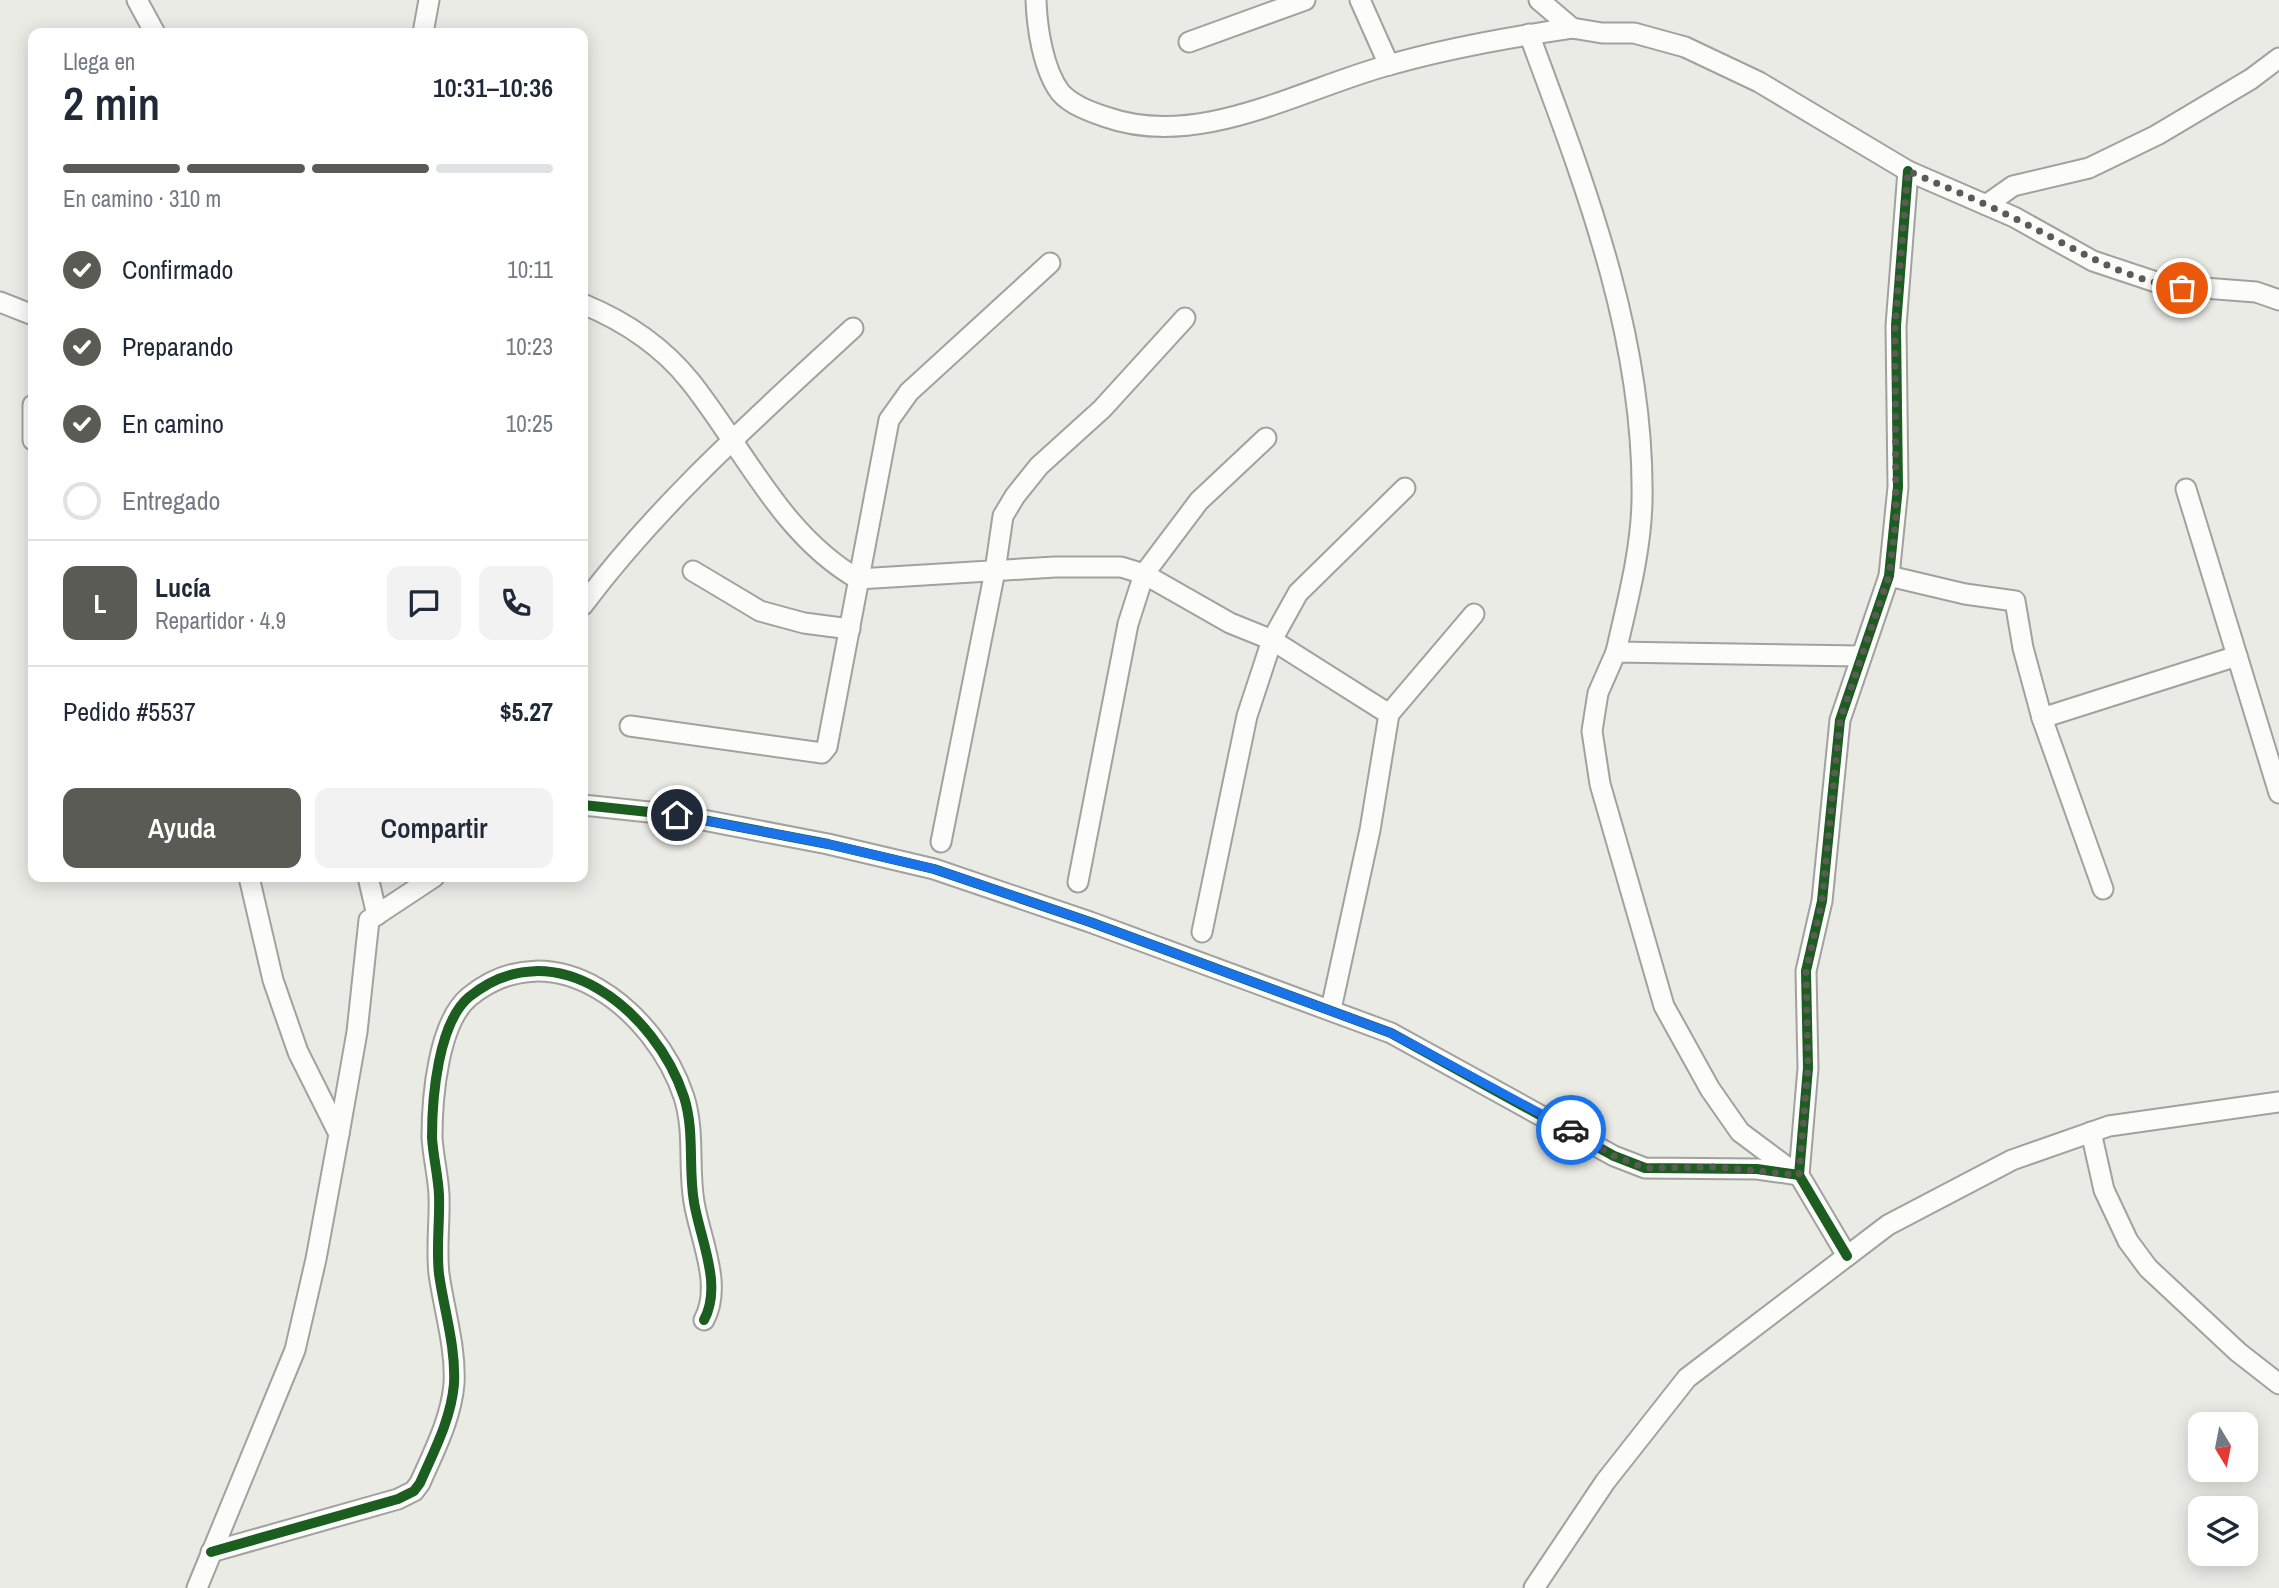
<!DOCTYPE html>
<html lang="es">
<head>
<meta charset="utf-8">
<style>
  body { margin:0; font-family:"Archivo Narrow",sans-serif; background:#f2f2f3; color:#1f2937; height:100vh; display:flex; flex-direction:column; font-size:26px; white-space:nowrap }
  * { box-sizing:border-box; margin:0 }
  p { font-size:23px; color:#747a83 }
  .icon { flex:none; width:38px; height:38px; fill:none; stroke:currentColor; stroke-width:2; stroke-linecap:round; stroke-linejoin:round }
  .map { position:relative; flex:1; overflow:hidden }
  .sheet { position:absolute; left:28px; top:28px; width:560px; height:854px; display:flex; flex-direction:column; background:#fff; border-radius:14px; box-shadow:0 4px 18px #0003 }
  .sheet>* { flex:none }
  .needle { width:46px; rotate:170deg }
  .fabs { position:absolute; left:2188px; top:1412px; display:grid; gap:14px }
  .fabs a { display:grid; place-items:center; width:70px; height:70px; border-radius:14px; background:#fff; box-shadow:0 4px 18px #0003; font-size:35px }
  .pin { position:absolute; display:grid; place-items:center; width:60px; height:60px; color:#fff; margin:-30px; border:4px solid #fff; border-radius:50%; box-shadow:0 2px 7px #0007 }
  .courier { position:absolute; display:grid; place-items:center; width:70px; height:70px; margin:-35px; border:5px solid #1a73e8; border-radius:50%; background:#fff; color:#222; box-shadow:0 2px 9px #0007 }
  .head em { font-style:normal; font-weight:600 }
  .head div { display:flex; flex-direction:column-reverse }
  .head { display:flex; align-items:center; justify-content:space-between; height:119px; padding:0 35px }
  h1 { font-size:46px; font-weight:600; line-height:52px }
  .bar { display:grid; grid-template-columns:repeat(4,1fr); gap:10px 7px; align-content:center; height:84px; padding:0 35px }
  .bar i { height:9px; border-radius:5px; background:#e0e1e3 }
  .bar .selected { background:#5b5b56 }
  .bar p { grid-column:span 4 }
  .line { display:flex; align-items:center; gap:18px; padding:0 35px; border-top:2px solid #e0e1e3 }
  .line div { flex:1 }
  .round { display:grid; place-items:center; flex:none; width:74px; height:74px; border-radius:14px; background:#f2f2f3 }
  ol { padding:0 35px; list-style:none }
  li { display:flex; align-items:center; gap:21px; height:77px }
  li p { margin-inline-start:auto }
  li .icon { padding:7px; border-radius:50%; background:#5b5b56; color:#fff; stroke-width:4 }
  li:last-child { color:#747a83 }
  li i { width:38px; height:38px; border:4px solid #e0e1e3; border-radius:50% }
  .action { display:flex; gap:14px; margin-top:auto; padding:14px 35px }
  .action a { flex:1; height:80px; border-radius:14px; background:#5b5b56; color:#fff; font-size:28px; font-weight:600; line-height:80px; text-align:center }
  .action a+a { background:#f2f2f3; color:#1f2937 }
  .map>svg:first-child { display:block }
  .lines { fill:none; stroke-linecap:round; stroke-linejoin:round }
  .minor-casing { stroke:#a1a19d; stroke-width:23 }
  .minor { stroke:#fcfcfb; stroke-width:19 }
  .cycleway-casing { stroke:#fff; stroke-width:15 }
  .cycleway { stroke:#1b5e20; stroke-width:10 }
  .done { stroke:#5b5b56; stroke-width:7; stroke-dasharray:0 12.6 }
  .route { stroke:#1a73e8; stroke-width:9 }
</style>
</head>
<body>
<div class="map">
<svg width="2279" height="1588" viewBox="0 0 2279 1588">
  <rect width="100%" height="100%" fill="#ebebe6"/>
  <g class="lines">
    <!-- minor casing -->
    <g class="minor-casing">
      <g id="minor">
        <polyline points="137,0 155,33"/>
        <path d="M1036,0C1037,28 1043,69 1060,92C1071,105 1091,112 1106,117C1199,150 1300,89 1389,65C1448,48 1511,37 1572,28"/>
        <polyline points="1360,0 1389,65"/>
        <polyline points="1539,0 1572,28 1602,33 1634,33 1685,47 1759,82 1908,171 2014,217 2093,261 2165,285 2256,292 2279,300"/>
        <polyline points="423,33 429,0"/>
        <path d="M1529,34C1585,185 1645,338 1642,501C1641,552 1627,603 1616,652"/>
        <polyline points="1189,42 1305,0"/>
        <polyline points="1986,205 2013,186 2089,168 2157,135 2251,79 2279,58"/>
        <polyline points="0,302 33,315"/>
        <path d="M583,304C624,321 662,346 690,381C743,447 781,535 858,579L1055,567H1121L1144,574L1230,623L1272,640L1389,714"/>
        <polyline points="33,405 33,440"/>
        <polyline points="2186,489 2279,793"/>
        <polyline points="693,571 760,611 804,623 850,629"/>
        <polyline points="1889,576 1965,594 2015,601 2023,648 2042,718 2103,889"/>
        <path d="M583,605C661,501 758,416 853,328"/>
        <polyline points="2042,718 2237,656"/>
        <polyline points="630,726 822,753 827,747 889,420 909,392 1050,263"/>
        <polyline points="583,805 677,815 828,844 934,869 1090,922 1391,1033 1614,1156 1645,1168 1757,1169 1799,1175"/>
        <polyline points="941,842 995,571 1003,516 1015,496 1039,466 1102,409 1185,318"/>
        <polyline points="249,877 273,980 298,1052 339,1134"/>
        <polyline points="368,877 377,915"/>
        <polyline points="1078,882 1128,624 1144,574 1199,501 1266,438"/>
        <polyline points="1202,932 1247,716 1272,640 1298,593 1405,488"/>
        <polyline points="1331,1009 1370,830 1389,714 1474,614"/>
        <polyline points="2091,1132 2104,1190 2128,1241 2148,1268 2238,1352 2279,1384"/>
        <polyline points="1795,1173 1740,1132 1710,1089 1664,1006 1600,784 1592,731 1598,693 1616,652 1860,656"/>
        <polyline points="1847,1256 1799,1175 1808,1068 1806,971 1822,901 1840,720 1889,576 1898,487 1896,326 1908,171"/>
        <path d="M211,1552L398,1499L414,1491L420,1483C434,1451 451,1419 454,1384C456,1347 444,1310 439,1274C436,1247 440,1221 439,1195C438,1175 433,1156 432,1137C432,1098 438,1023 469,997C555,927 656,1012 684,1097C695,1132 688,1167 694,1202C700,1239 723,1285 704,1320"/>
        <polyline points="197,1588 295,1350 316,1259 339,1134 357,1032 369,920 434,877"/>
        <polyline points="1534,1588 1605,1482 1687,1378 1888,1225 2012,1160 2109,1126 2279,1102"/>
      </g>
    </g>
    <!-- minor -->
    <use href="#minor" class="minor"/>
    <!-- cycleway casing -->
    <g class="cycleway-casing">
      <g id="cycleway">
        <polyline points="583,805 677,815 828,844 934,869 1090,922 1391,1033 1614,1156 1645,1168 1757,1169 1799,1175"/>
        <polyline points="1847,1256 1799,1175 1808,1068 1806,971 1822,901 1840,720 1889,576 1898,487 1896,326 1908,171"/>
        <path d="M211,1552L398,1499L414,1491L420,1483C434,1451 451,1419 454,1384C456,1347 444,1310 439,1274C436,1247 440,1221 439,1195C438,1175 433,1156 432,1137C432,1098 438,1023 469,997C555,927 656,1012 684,1097C695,1132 688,1167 694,1202C700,1239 723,1285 704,1320"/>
      </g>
    </g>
    <!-- cycleway -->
    <use href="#cycleway" class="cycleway"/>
  </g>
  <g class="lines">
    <!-- done -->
    <path class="done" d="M1571,1130L1614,1156L1645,1168L1717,1167L1799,1175L1808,1068L1806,971L1822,901L1840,720L1889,576L1896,520L1895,326L1908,171C1943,186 1978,200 2012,217C2068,244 2119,279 2182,288"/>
    <!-- route -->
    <polyline class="route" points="677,815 828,844 934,869 1090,922 1391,1033 1571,1130"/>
  </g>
</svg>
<div class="fabs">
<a><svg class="needle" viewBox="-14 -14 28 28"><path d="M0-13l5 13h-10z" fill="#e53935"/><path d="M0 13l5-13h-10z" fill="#747a83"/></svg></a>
<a><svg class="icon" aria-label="layers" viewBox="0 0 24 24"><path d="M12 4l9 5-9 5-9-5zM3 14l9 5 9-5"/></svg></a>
</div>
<div class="pin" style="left:2182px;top:288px;background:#ea580c"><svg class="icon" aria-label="bag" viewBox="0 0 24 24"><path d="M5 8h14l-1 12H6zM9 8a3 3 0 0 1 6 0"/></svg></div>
<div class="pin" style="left:677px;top:815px;background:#1f2937"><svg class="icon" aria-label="home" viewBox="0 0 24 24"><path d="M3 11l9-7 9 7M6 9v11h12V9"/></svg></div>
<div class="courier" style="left:1571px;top:1130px"><svg class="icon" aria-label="car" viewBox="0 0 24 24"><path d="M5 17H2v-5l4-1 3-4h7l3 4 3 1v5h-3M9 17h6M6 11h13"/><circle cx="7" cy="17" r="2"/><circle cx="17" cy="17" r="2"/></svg></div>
<section class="sheet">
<div class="head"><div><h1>2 min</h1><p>Llega en</p></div><em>10:31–10:36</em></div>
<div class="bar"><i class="selected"></i><i class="selected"></i><i class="selected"></i><i></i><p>En camino · 310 m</p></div>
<ol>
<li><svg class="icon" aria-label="check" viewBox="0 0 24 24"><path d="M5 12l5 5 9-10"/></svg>Confirmado<p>10:11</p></li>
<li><svg class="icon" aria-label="check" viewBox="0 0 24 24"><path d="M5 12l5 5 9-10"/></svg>Preparando<p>10:23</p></li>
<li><svg class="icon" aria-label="check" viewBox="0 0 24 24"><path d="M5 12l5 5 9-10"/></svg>En camino<p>10:25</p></li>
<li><i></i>Entregado</li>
</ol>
<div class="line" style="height:126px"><b class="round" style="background:#5b5b56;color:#fff">L</b><div><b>Lucía</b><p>Repartidor · 4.9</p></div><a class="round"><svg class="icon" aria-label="chat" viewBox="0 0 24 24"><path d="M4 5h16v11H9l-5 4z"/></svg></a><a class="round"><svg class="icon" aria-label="phone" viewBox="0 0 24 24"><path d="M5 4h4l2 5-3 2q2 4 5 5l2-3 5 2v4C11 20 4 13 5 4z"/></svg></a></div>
<div class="line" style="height:91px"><div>Pedido #5537</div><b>$5.27</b></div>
<div class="action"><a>Ayuda</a><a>Compartir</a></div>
</section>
</div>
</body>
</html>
